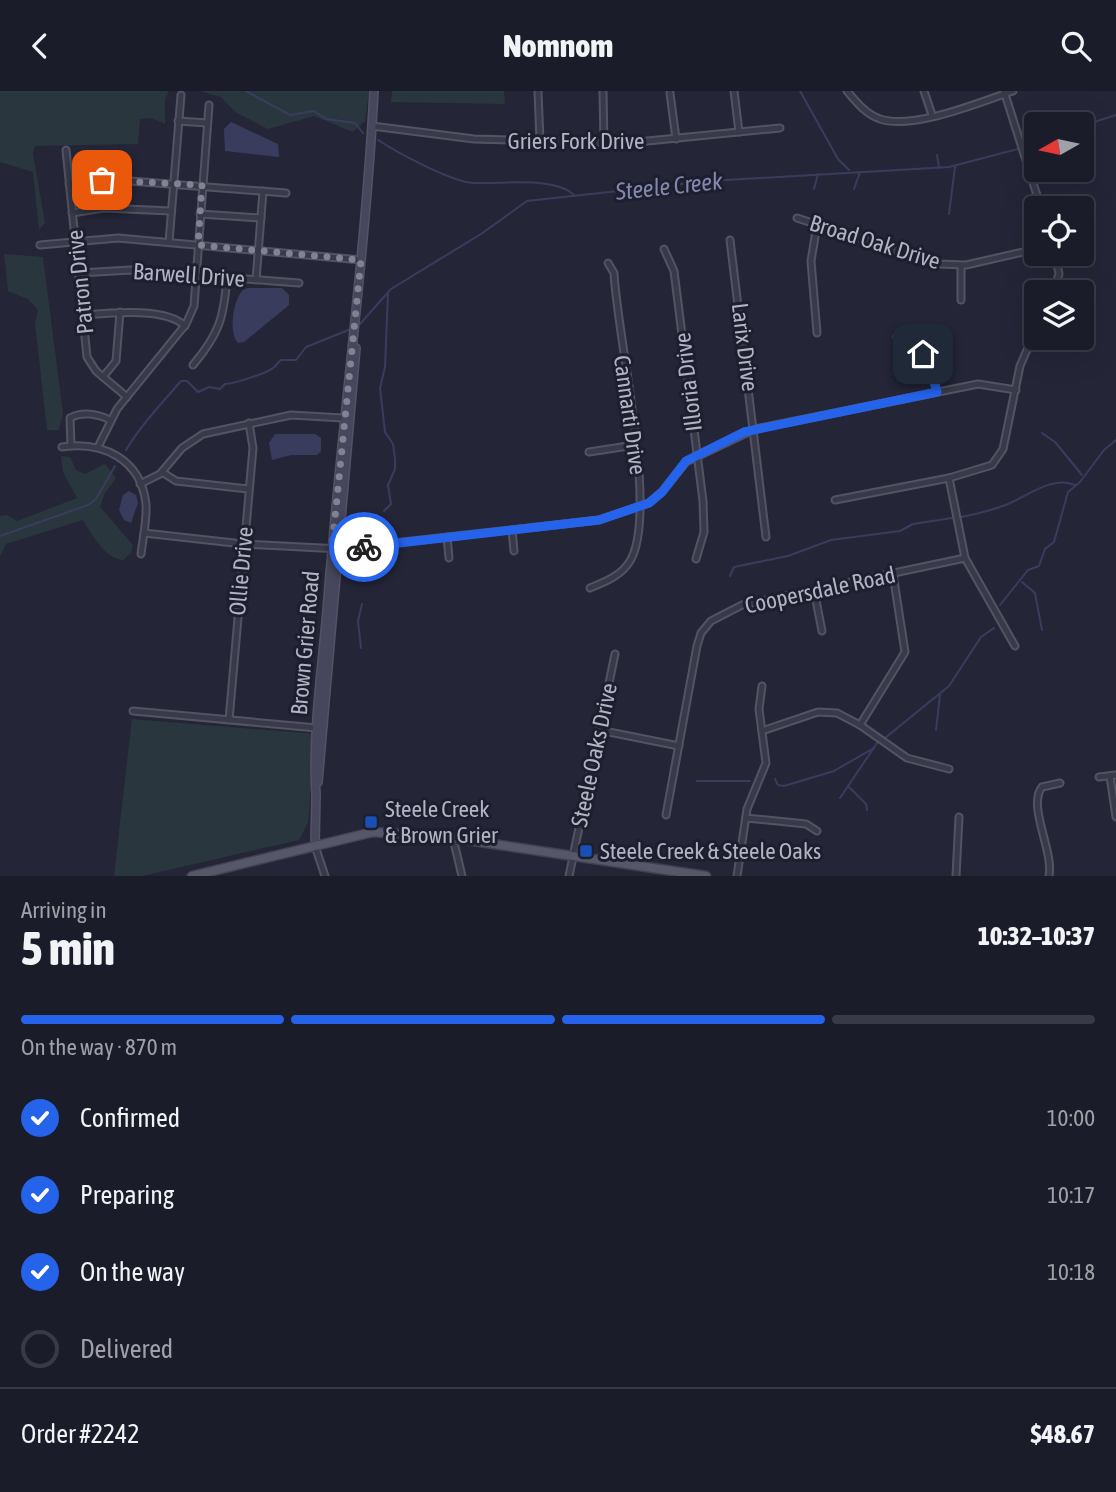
<!DOCTYPE html>
<html lang="en">
<head>
<meta charset="utf-8">
<style>
  body { margin:0; font-family:"Asap Condensed",sans-serif; background:#282936; color:#f1f3f6; height:100vh; display:flex; flex-direction:column; font-size:26px; white-space:nowrap }
  * { box-sizing:border-box; margin:0 }
  p { font-size:23px; color:#a0a1a8 }
  .icon { flex:none; width:38px; height:38px; fill:none; stroke:currentColor; stroke-width:2; stroke-linecap:round; stroke-linejoin:round }
  .map { position:relative; height:785px; overflow:hidden }
  .details { display:flex; flex-direction:column; background:#1b1c2a; flex:1 }
  .details>* { flex:none }
  .needle { width:46px; rotate:261deg }
  .buttons { position:absolute; left:1024px; top:21px; display:grid; gap:14px }
  .buttons a { display:grid; place-items:center; width:70px; height:70px; border-radius:7px; background:#1b1c2a; box-shadow:0 7px 28px #0002,0 0 0 2px #393a47; font-size:35px }
  .pin { position:absolute; display:grid; place-items:center; width:60px; height:60px; color:#fff; margin:-30px; border-radius:14px; box-shadow:0 4px 10px #0006 }
  .courier { position:absolute; display:grid; place-items:center; width:70px; height:70px; margin:-35px; border:5px solid #2563eb; border-radius:50%; background:#fff; color:#222; box-shadow:0 2px 9px #0007 }
  .headline em { font-style:normal; font-weight:800 }
  .headline div { display:flex; flex-direction:column-reverse }
  .headline { display:flex; align-items:center; justify-content:space-between; height:119px; padding:0 21px }
  h1 { font-size:46px; font-weight:800; line-height:52px }
  .bar { display:grid; grid-template-columns:repeat(4,1fr); gap:10px 7px; align-content:center; height:84px; padding:0 21px }
  .bar i { height:9px; border-radius:5px; background:#393a47 }
  .bar .on { background:#2563eb }
  .bar p { grid-column:span 4 }
  .line { display:flex; align-items:center; gap:18px; padding:0 21px; border-top:2px solid #393a47 }
  .line div { flex:1 }
  ol { padding:0 21px; list-style:none }
  li { display:flex; align-items:center; gap:21px; height:77px }
  li p { margin-inline-start:auto }
  li .icon { padding:7px; border-radius:50%; background:#2563eb; color:#fff; stroke-width:4 }
  li:last-child { color:#a0a1a8 }
  li i { width:38px; height:38px; border:4px solid #393a47; border-radius:50% }
  header { display:flex; justify-content:space-between; align-items:center; height:91px; padding:0 21px; background:#1b1c2a; font-size:32px; font-weight:800 }
  .map>svg:first-child { display:block }
  .green { fill:#2a363e }
  .water { fill:#3a3c5e }
  .lines { fill:none; stroke-linecap:round; stroke-linejoin:round }
  .stream { stroke:#3a3c5e; stroke-width:2 }
  .street-casing { stroke:#535364; stroke-width:9 }
  .secondary-casing { stroke:#535364; stroke-width:10 }
  .primary-casing { stroke:#414252; stroke-width:11 }
  .street { stroke:#383949; stroke-width:5 }
  .secondary { stroke:#46475c; stroke-width:7 }
  .primary { stroke:#565769; stroke-width:8 }
  .done { stroke:#818294; stroke-width:7; stroke-dasharray:0 12.6 }
  .route { stroke:#2563eb; stroke-width:9 }
  .transit-dot { fill:#1a4fb4; stroke:#1d1e2e; stroke-width:2.5 }
  .labels { text-anchor:middle; dominant-baseline:central; stroke-width:6; stroke-linejoin:round; paint-order:stroke }
  .street-label { font-size:23px; fill:#b3b3c5; stroke:#1d1e2e }
  .poi-label { font-size:23px; fill:#b3b3c5; stroke:#1d1e2e; text-anchor:start }
  .water-label { font-size:24px; font-style:italic; fill:#8588ae; stroke:#1d1e2e }
</style>
</head>
<body>
<header><svg class="icon" aria-label="back" viewBox="0 0 24 24"><path d="M15 5l-7 7 7 7"/></svg>Nomnom<svg class="icon" aria-label="search" viewBox="0 0 24 24"><circle cx="10" cy="10" r="6"/><path d="M15 15l6 6"/></svg></header>
<div class="map">
<svg width="1116" height="785" viewBox="0 0 1116 785">
  <rect width="100%" height="100%" fill="#242638"/>
  <!-- green -->
  <g class="green">
    <polygon points="0,0 169,0 165,8 165,33 151,27 140,28 138,53 35,55 33,63 45,132 39,139 33,81 0,71"/>
    <polygon points="200,0 369,0 365,30 353,41 314,25 268,38 235,21 221,6"/>
    <polygon points="392,0 504,0 505,13 391,11"/>
    <polygon points="4,163 43,166 63,323 59,339 47,339 35,233 38,219 28,208 8,200"/>
    <path d="M61,365L70,366L76,379L85,383L105,373L116,387L105,402L100,416L133,454L131,462L123,469C104,467 92,443 83,429L6,453L0,465V425L7,424L17,430L77,407L63,381Z"/>
    <polygon points="132,628 315,643 308,731 299,749 142,785 114,785"/>
  </g>
  <!-- water -->
  <g class="water">
    <polygon points="231,31 278,53 279,66 225,60 224,38"/>
    <path d="M249,197H282L289,204V214L244,251L238,252C228,242 233,207 244,198Z"/>
    <polygon points="275,343 315,343 321,347 321,360 317,364 291,364 272,369 269,352"/>
    <polygon points="129,400 136,404 138,412 131,432 124,429 119,419 123,404"/>
  </g>
  <g class="lines">
    <!-- stream -->
    <g class="stream">
      <polyline points="246,0 290,24 314,20 326,28 355,32 363,42"/>
      <polyline points="800,0 838,68 849,79"/>
      <polyline points="1082,35 1116,24"/>
      <path d="M378,49C398,62 453,92 475,92C501,93 556,85 575,105"/>
      <polyline points="1025,56 1036,52"/>
      <polyline points="937,64 939,76"/>
      <polyline points="814,98 818,83"/>
      <polyline points="854,98 860,81"/>
      <polyline points="949,123 955,76"/>
      <polyline points="360,233 391,198 481,143 527,110 709,90 949,76 1018,58"/>
      <polyline points="1042,342 1055,351 1082,384"/>
      <path d="M126,359C142,333 161,313 181,290H187L198,301L209,296L220,298L225,293C232,293 268,282 273,277C276,275 278,271 281,269H296L306,256L351,238"/>
      <polyline points="384,420 391,413 388,394 395,378 395,368 393,353 385,341 380,297 385,276 388,202"/>
      <path d="M961,426C977,423 993,419 1008,413C1027,405 1054,384 1075,394"/>
      <polyline points="0,445 88,414 96,408 115,375"/>
      <polyline points="730,485 734,476 788,465 831,449 900,440 913,433 952,427"/>
      <polyline points="1022,491 1035,502 1042,539"/>
      <polyline points="1000,514 1028,479 1039,475 1045,458 1054,451 1068,401 1080,391 1104,359 1116,349"/>
      <polyline points="361,557 358,530 362,513"/>
      <polyline points="936,639 940,604"/>
      <polyline points="885,647 949,595 981,546 994,537"/>
      <polyline points="775,688 778,694 784,695 834,680 874,657"/>
      <polyline points="697,690 750,690"/>
      <polyline points="849,696 866,713 867,719"/>
      <polyline points="840,707 877,652"/>
    </g>
    <!-- street casing -->
    <g class="street-casing">
      <g id="street">
        <polyline points="538,0 540,50"/>
        <polyline points="734,0 739,41"/>
        <path d="M847,0C857,12 866,23 880,28C914,39 980,11 1013,0"/>
        <polyline points="924,0 932,24"/>
        <polyline points="1004,0 1041,117"/>
        <polyline points="603,1 604,52"/>
        <polyline points="670,2 676,48"/>
        <polyline points="178,30 207,32"/>
        <polyline points="372,35 474,48 627,52 780,37"/>
        <polyline points="66,59 87,266 96,280 127,306"/>
        <polyline points="69,93 117,89 286,102"/>
        <polyline points="72,122 104,117 171,120"/>
        <polyline points="200,123 261,127"/>
        <polyline points="797,127 938,173 966,174 1036,158"/>
        <polyline points="817,134 811,170 817,242"/>
        <polyline points="730,149 766,446"/>
        <polyline points="169,151 181,4"/>
        <polyline points="40,154 118,147 361,169"/>
        <polyline points="664,158 674,180 703,410 704,441 696,468"/>
        <polyline points="79,182 131,179 299,192"/>
        <polyline points="256,189 263,100"/>
        <polyline points="1053,201 1059,183 1055,163"/>
        <polyline points="961,209 961,175"/>
        <path d="M83,224C109,222 166,216 185,235"/>
        <polyline points="897,246 926,266 937,301"/>
        <path d="M193,274C219,243 224,227 227,186"/>
        <polyline points="103,286 116,270 120,221"/>
        <path d="M71,355L70,327C82,320 98,323 110,329"/>
        <path d="M62,356C103,350 141,368 146,413C147,429 143,447 141,463"/>
        <polyline points="98,356 117,318 186,233 194,215 209,14"/>
        <polyline points="589,361 635,354"/>
        <polyline points="162,381 176,390 248,398"/>
        <polyline points="949,387 965,467 1015,555"/>
        <polyline points="140,393 160,383 182,357 203,343 291,324 343,327"/>
        <polyline points="835,409 949,387 992,374 1003,358 1020,275 1036,238"/>
        <polyline points="512,439 514,460"/>
        <polyline points="144,442 243,453 340,458 599,429 649,412 662,401 686,371 755,338 978,293 1016,299"/>
        <polyline points="447,446 449,467"/>
        <polyline points="381,454 384,475"/>
        <path d="M590,497C605,491 621,485 630,470C659,422 617,246 614,182L608,172"/>
        <polyline points="814,499 822,540"/>
        <polyline points="133,620 317,637"/>
        <polyline points="229,629 253,357 249,332"/>
        <polyline points="860,634 905,561 893,483"/>
        <polyline points="599,639 679,655"/>
        <polyline points="762,640 818,621 837,622 860,634 907,667 949,678"/>
        <polyline points="1110,685 1116,726"/>
        <polyline points="1099,686 1116,684"/>
        <polyline points="666,724 697,555 701,542 711,530 742,514 965,467"/>
        <polyline points="746,727 806,733 817,740"/>
        <polyline points="453,747 462,785"/>
        <polyline points="315,755 325,785"/>
        <polyline points="569,785 615,563"/>
        <polyline points="737,785 747,718 766,672 759,618 762,595"/>
        <polyline points="956,785 959,726"/>
        <path d="M1049,785C1054,760 1027,715 1042,696L1060,692"/>
      </g>
    </g>
    <!-- secondary casing -->
    <g class="secondary-casing">
      <g id="secondary">
        <polyline points="318,691 356,257"/>
        <path d="M316,705C312,640 323,573 328,508C341,339 365,170 374,0"/>
        <polyline points="315,753 316,703"/>
      </g>
    </g>
    <!-- primary casing -->
    <g class="primary-casing">
      <polyline id="primary" points="192,785 373,741 453,747 706,785"/>
    </g>
    <!-- street -->
    <use href="#street" class="street"/>
    <!-- secondary -->
    <use href="#secondary" class="secondary"/>
    <!-- primary -->
    <use href="#primary" class="primary"/>
  </g>
  <g class="lines">
    <!-- done -->
    <polyline class="done" points="102,89 202,94 198,154 361,169 332,457 364,456"/>
    <!-- route -->
    <polyline class="route" points="364,456 599,429 649,412 662,401 686,370 744,341 937,301 931,275 923,263"/>
  </g>
  <!-- markers -->
  <g class="transit-dot">
    <rect x="364" y="724" width="14" height="14" rx="3.5"/>
    <rect x="579" y="753" width="14" height="14" rx="3.5"/>
  </g>
  <g class="labels">
    <!-- street labels -->
    <g class="street-label">
      <text x="576" y="50">Griers Fork Drive</text>
      <text transform="translate(875 151) rotate(17)">Broad Oak Drive</text>
      <text transform="translate(189 184) rotate(4)">Barwell Drive</text>
      <text transform="translate(80 191) rotate(-96)">Patron Drive</text>
      <text transform="translate(745 256) rotate(83)">Larix Drive</text>
      <text transform="translate(688 291) rotate(-97)">Illoria Drive</text>
      <text transform="translate(630 324) rotate(82)">Cannarti Drive</text>
      <text transform="translate(241 480) rotate(-85)">Ollie Drive</text>
      <text transform="translate(820 499) rotate(-12)">Coopersdale Road</text>
      <text transform="translate(305 552) rotate(-85)">Brown Grier Road</text>
      <text transform="translate(594 664) rotate(-78)">Steele Oaks Drive</text>
    </g>
    <!-- poi labels -->
    <g class="poi-label">
      <text x="385" y="718">Steele Creek<tspan x="385" dy="26">&amp; Brown Grier</tspan></text>
      <text x="600" y="760">Steele Creek &amp; Steele Oaks</text>
    </g>
    <!-- water labels -->
    <g class="water-label">
      <text transform="translate(669 95) rotate(-6)">Steele Creek</text>
    </g>
  </g>
</svg>
<div class="buttons">
<a><svg class="needle" viewBox="-14 -14 28 28"><path d="M0-13l5 13h-10z" fill="#e53935"/><path d="M0 13l5-13h-10z" fill="#a0a1a8"/></svg></a>
<a><svg class="icon" aria-label="locate" viewBox="0 0 24 24"><circle cx="12" cy="12" r="6"/><path d="M12 2v4M12 18v4M2 12h4M18 12h4"/></svg></a>
<a><svg class="icon" aria-label="layers" viewBox="0 0 24 24"><path d="M12 4l9 5-9 5-9-5zM3 14l9 5 9-5"/></svg></a>
</div>
<div class="pin" style="left:102px;top:89px;background:#ea580c"><svg class="icon" aria-label="bag" viewBox="0 0 24 24"><path d="M5 8h14l-1 12H6zM9 8a3 3 0 0 1 6 0"/></svg></div>
<div class="pin" style="left:923px;top:263px;background:#1f2937"><svg class="icon" aria-label="home" viewBox="0 0 24 24"><path d="M3 11l9-7 9 7M6 9v11h12V9"/></svg></div>
<div class="courier" style="left:364px;top:456px"><svg class="icon" aria-label="bike" viewBox="0 0 24 24"><circle cx="6" cy="16" r="4"/><circle cx="18" cy="16" r="4"/><path d="M6 16l4-8h5l3 8M10 8l3 8H6M13 5h3"/></svg></div>
</div>
<section class="details">
<div class="headline"><div><h1>5 min</h1><p>Arriving in</p></div><em>10:32–10:37</em></div>
<div class="bar"><i class="on"></i><i class="on"></i><i class="on"></i><i></i><p>On the way · 870 m</p></div>
<ol>
<li><svg class="icon" aria-label="check" viewBox="0 0 24 24"><path d="M5 12l5 5 9-10"/></svg>Confirmed<p>10:00</p></li>
<li><svg class="icon" aria-label="check" viewBox="0 0 24 24"><path d="M5 12l5 5 9-10"/></svg>Preparing<p>10:17</p></li>
<li><svg class="icon" aria-label="check" viewBox="0 0 24 24"><path d="M5 12l5 5 9-10"/></svg>On the way<p>10:18</p></li>
<li><i></i>Delivered</li>
</ol>
<div class="line" style="height:91px"><div>Order #2242</div><b>$48.67</b></div>
</section>
</body>
</html>
